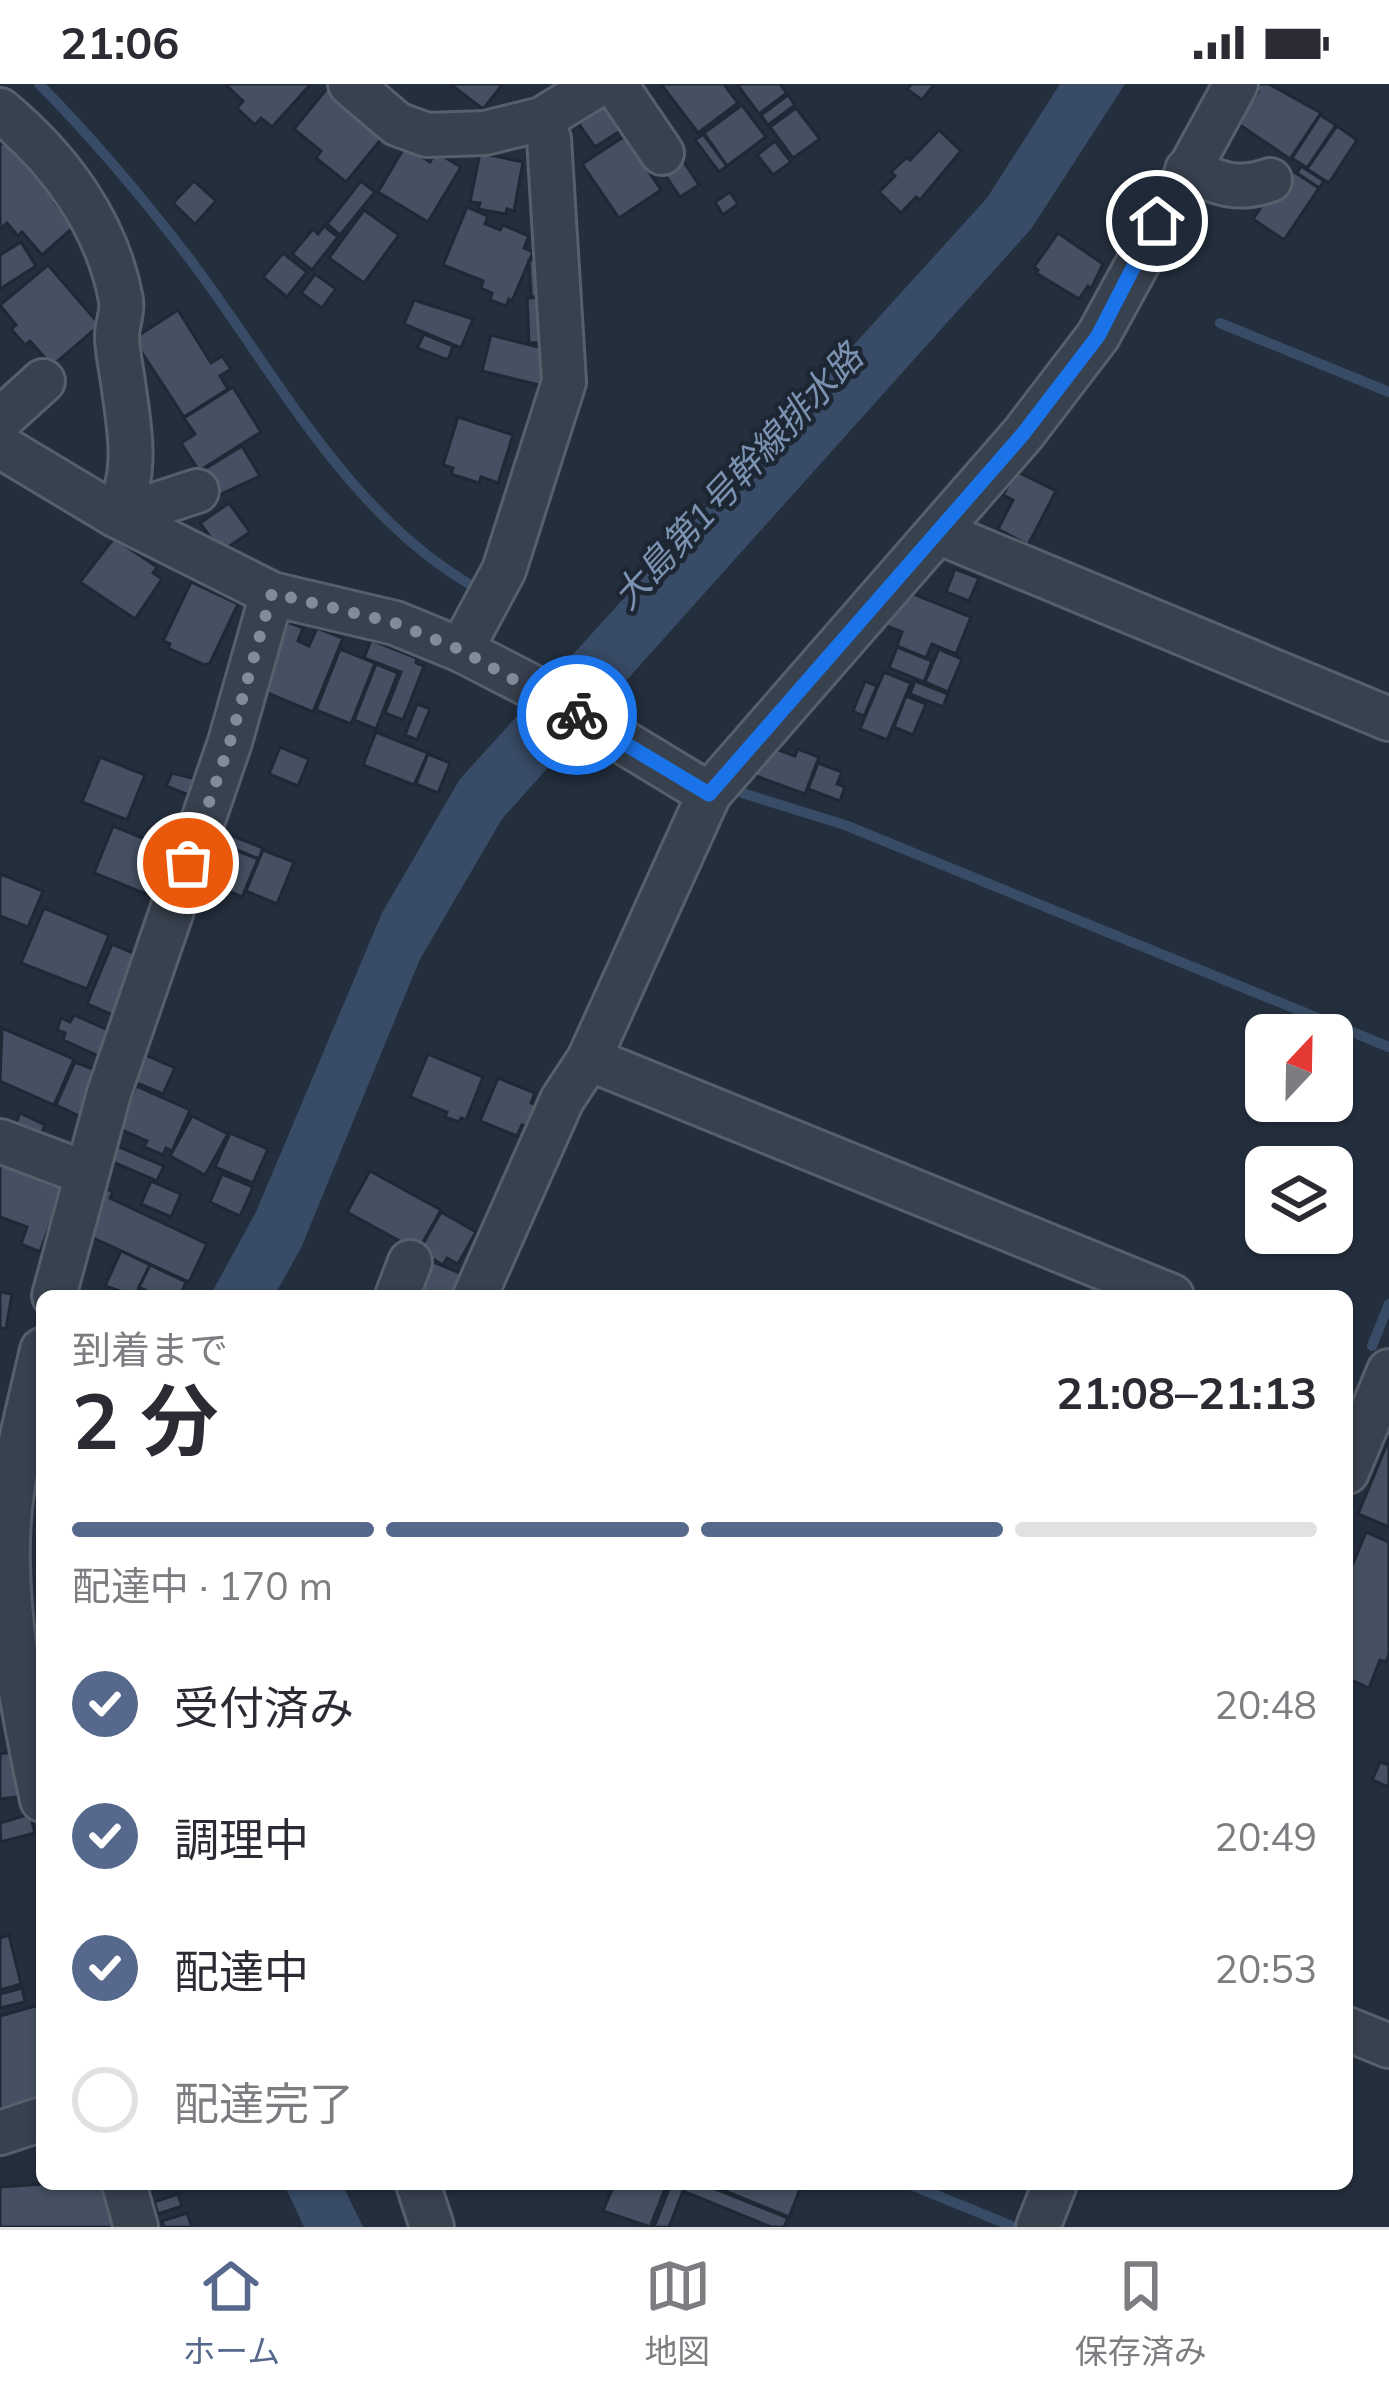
<!DOCTYPE html>
<html lang="ja">
<head>
<meta charset="utf-8">
<style>
  body { margin:0; font-family:Mulish,"Noto Sans JP",sans-serif; background:#f7f7f7; color:#2b2b33; height:100vh; display:flex; flex-direction:column; font-size:45px; white-space:nowrap }
  * { box-sizing:border-box; margin:0 }
  p { font-size:39px; color:#7c7c81 }
  .icon { flex:none; width:66px; height:66px; fill:none; stroke:currentColor; stroke-width:2; stroke-linecap:round; stroke-linejoin:round }
  .map { position:relative; flex:1; overflow:hidden }
  .sheet { position:absolute; left:36px; top:1206px; width:1317px; height:900px; display:flex; flex-direction:column; background:#fff; border-radius:18px; box-shadow:0 3px 9px #0004 }
  .sheet>* { flex:none }
  .needle { width:78px; rotate:22deg }
  .tools { position:absolute; left:1245px; top:930px; display:grid; gap:24px }
  .tools a { display:grid; place-items:center; width:108px; height:108px; border-radius:18px; background:#fff; box-shadow:0 3px 9px #0004; font-size:60px }
  .pin { position:absolute; display:grid; place-items:center; width:102px; height:102px; color:#fff; margin:-51px; border:6px solid #fff; border-radius:50%; box-shadow:0 3px 12px #0007 }
  .courier { position:absolute; display:grid; place-items:center; width:120px; height:120px; margin:-60px; border:9px solid #1a73e8; border-radius:50%; background:#fff; color:#222; box-shadow:0 3px 15px #0007 }
  .summary em { font-style:normal; font-weight:700 }
  .summary div { display:flex; flex-direction:column-reverse }
  .summary { display:flex; align-items:center; justify-content:space-between; height:204px; padding:0 36px }
  h1 { font-size:78px; font-weight:700; line-height:90px }
  .bar { display:grid; grid-template-columns:repeat(4,1fr); gap:18px 12px; align-content:center; height:144px; padding:0 36px }
  .bar i { height:15px; border-radius:9px; background:#e1e1e2 }
  .bar .current { background:#56698c }
  .bar p { grid-column:span 4 }
  ol { padding:0 36px; list-style:none }
  li { display:flex; align-items:center; gap:36px; height:132px }
  li p { margin-inline-start:auto }
  li .icon { padding:12px; border-radius:50%; background:#56698c; color:#fff; stroke-width:4 }
  li:last-child { color:#7c7c81 }
  li i { width:66px; height:66px; border:6px solid #e1e1e2; border-radius:50% }
  .status { display:flex; justify-content:space-between; align-items:center; height:84px; padding:0 60px; background:#fff; direction:ltr }
  .status svg { height:33px; fill:currentColor }
  .dock { display:flex; justify-content:space-around; align-items:center; height:168px; border-top:3px solid #e1e1e2; background:#fff; font-size:33px; color:#7c7c81 }
  .dock a { display:grid; justify-items:center; gap:6px }
  .dock .current { color:#56698c }
  .map>svg:first-child { display:block }
  .water { fill:#394c67 }
  .lines { fill:none; stroke-linecap:round; stroke-linejoin:round }
  .stream { stroke:#394c67; stroke-width:10 }
  .building { fill:#455162; stroke:#1f2835; stroke-width:3 }
  .minor-casing { stroke:#565f6c; stroke-width:48 }
  .minor { stroke:#38414e; stroke-width:42 }
  .done { stroke:#828b98; stroke-width:12; stroke-dasharray:0 21.6 }
  .route { stroke:#1a73e8; stroke-width:15 }
  .labels { text-anchor:middle; dominant-baseline:central; stroke-width:9; stroke-linejoin:round; paint-order:stroke }
  .water-label { font-size:36px; font-style:italic; fill:#7c92b1; stroke:#1d2633 }
</style>
</head>
<body>
<div class="status"><b>21:06</b><svg viewBox="0 0 49 12"><path d="M0 12V9h3v3zM5 12V6h3v6zM10 12V3h3v9zM15 12V0h3v12zM26 1h20v11H26zM47 4h2v5h-2z"/></svg></div>
<div class="map">
<svg width="1389" height="2143" viewBox="0 0 1389 2143">
  <rect width="100%" height="100%" fill="#242f3e"/>
  <!-- water -->
  <g class="water">
    <polygon points="1060,0 1125,0 1031,145 502,735 420,875 301,1164 274,1212 210,1212 256,1128 382,829 460,695 987,114"/>
    <polygon points="284,2100 342,2100 363,2143 304,2143"/>
  </g>
  <g class="lines">
    <!-- stream -->
    <g class="stream">
      <path d="M39,0C93,54 142,113 189,174C276,289 347,431 476,504"/>
      <polyline points="1220,239 1389,308"/>
      <polyline points="742,709 845,741 1389,963"/>
      <polyline points="1372,1262 1389,1220"/>
      <polyline points="1347,1323 1349,1318"/>
      <polyline points="909,2100 1014,2143"/>
    </g>
  </g>
  <!-- building -->
  <g class="building">
    <polygon points="225,0 311,0 272,43 261,34 255,41 237,24 243,17"/>
    <polygon points="450,0 503,0 483,25"/>
    <polygon points="661,0 724,0 738,19 698,49"/>
    <polygon points="737,0 780,0 787,9 759,30"/>
    <polygon points="912,0 931,0 933,2 922,16 907,5"/>
    <polygon points="1257,0 1269,0 1321,29 1290,75 1237,39 1258,8 1254,5"/>
    <polygon points="329,2 387,48 346,98 316,74 321,67 294,45"/>
    <polygon points="788,11 795,21 768,41 761,31"/>
    <polygon points="602,20 620,47 595,63 577,37"/>
    <polygon points="742,21 766,53 727,82 704,49"/>
    <polygon points="796,24 820,55 793,74 770,43"/>
    <polygon points="1320,31 1336,41 1307,84 1292,74"/>
    <polygon points="1337,42 1357,56 1329,99 1307,85"/>
    <polygon points="939,46 961,67 920,116 916,113 901,129 879,108 895,92 891,88 907,73 910,76"/>
    <polygon points="703,50 727,82 719,88 695,56"/>
    <polygon points="625,52 661,106 619,134 582,80"/>
    <polygon points="6,56 59,116 55,119 75,142 42,171 22,148 18,152 7,139 0,145 0,61"/>
    <polygon points="775,57 791,78 773,91 757,71"/>
    <polygon points="405,62 430,78 436,68 461,83 428,138 378,108"/>
    <polygon points="480,69 523,78 514,127 507,125 506,130 478,125 480,119 470,118"/>
    <polygon points="680,72 699,101 680,113 661,85"/>
    <polygon points="1301,82 1324,97 1319,104 1297,89"/>
    <polygon points="1288,84 1319,104 1284,156 1253,135"/>
    <polygon points="194,97 216,117 195,140 173,119"/>
    <polygon points="361,97 375,108 340,151 327,140"/>
    <polygon points="730,108 738,120 723,131 715,118"/>
    <polygon points="467,123 488,132 485,140 500,146 503,141 529,152 524,164 533,168 512,217 509,215 506,222 490,216 492,209 481,204 483,197 443,181"/>
    <polygon points="364,126 399,151 364,199 329,174"/>
    <polygon points="324,142 338,153 312,186 292,170 313,145 318,150"/>
    <polygon points="1058,149 1103,180 1091,205 1088,202 1079,215 1036,189 1038,186 1034,183"/>
    <polygon points="21,158 36,182 0,205 0,171"/>
    <polygon points="283,169 307,188 287,213 263,193"/>
    <polygon points="529,176 549,176 551,212 531,213"/>
    <polygon points="48,181 100,241 52,282 30,257 25,261 11,245 16,241 0,221"/>
    <polygon points="315,190 336,205 322,224 301,209"/>
    <polygon points="551,213 554,258 529,259 527,214"/>
    <polygon points="414,216 473,235 461,264 404,240"/>
    <polygon points="178,226 211,279 222,272 231,285 220,292 228,305 184,333 133,255"/>
    <polygon points="424,250 453,262 448,276 417,264"/>
    <polygon points="491,251 546,265 541,281 548,282 543,302 482,287"/>
    <polygon points="233,303 261,348 199,387 181,359 195,350 184,334"/>
    <polygon points="458,333 513,351 498,399 481,393 479,399 451,390 453,384 443,381"/>
    <polygon points="242,362 260,392 210,415 195,391"/>
    <polygon points="1016,387 1056,407 1028,461 998,445 1013,416 1003,411"/>
    <polygon points="229,419 250,448 221,468 200,439"/>
    <polygon points="114,454 157,483 153,489 162,495 135,535 80,498"/>
    <polygon points="955,485 979,494 969,517 946,508"/>
    <polygon points="191,498 238,520 210,579 205,581 168,564 170,560 163,557"/>
    <polygon points="906,507 971,533 956,570 932,560 926,574 897,562 902,548 881,540"/>
    <polygon points="288,538 303,544 298,557 309,562 317,544 343,554 313,628 260,606"/>
    <polygon points="371,556 417,574 416,579 424,582 403,636 385,629 401,588 364,574"/>
    <polygon points="897,563 932,577 924,598 889,584"/>
    <polygon points="340,565 375,579 351,640 316,626"/>
    <polygon points="939,565 962,575 948,608 925,598"/>
    <polygon points="376,580 398,589 376,645 354,636"/>
    <polygon points="884,588 911,599 887,656 860,645"/>
    <polygon points="865,597 877,602 864,632 853,627"/>
    <polygon points="915,597 948,610 943,623 910,610"/>
    <polygon points="906,612 926,620 913,651 894,643"/>
    <polygon points="417,620 430,625 417,656 405,651"/>
    <polygon points="376,648 428,669 414,701 363,681"/>
    <polygon points="768,662 795,672 798,665 819,673 805,710 745,688"/>
    <polygon points="280,663 309,675 298,702 269,690"/>
    <polygon points="428,670 450,679 438,709 416,700"/>
    <polygon points="100,673 145,691 127,736 82,718"/>
    <polygon points="818,679 842,688 837,700 845,703 840,717 808,705"/>
    <polygon points="172,689 204,697 196,714 166,702"/>
    <polygon points="113,742 175,767 156,814 94,789"/>
    <polygon points="230,751 263,764 259,775 225,761"/>
    <polygon points="215,758 258,775 242,813 209,799 212,791 203,787"/>
    <polygon points="263,766 294,778 277,820 246,807"/>
    <polygon points="0,790 43,807 28,843 0,832"/>
    <polygon points="44,824 109,851 87,905 21,879"/>
    <polygon points="112,860 145,874 120,934 87,920"/>
    <polygon points="74,931 110,947 99,972 63,956 65,949 57,946 61,934 70,938"/>
    <polygon points="2,944 74,975 54,1021 0,997"/>
    <polygon points="143,970 175,984 163,1010 132,997"/>
    <polygon points="428,970 483,993 466,1036 461,1034 459,1038 445,1033 447,1028 410,1013"/>
    <polygon points="75,978 105,990 86,1035 56,1021"/>
    <polygon points="498,994 535,1009 531,1019 536,1021 527,1043 522,1041 517,1052 480,1037"/>
    <polygon points="136,1002 190,1026 172,1067 166,1064 163,1071 144,1063 147,1057 118,1044"/>
    <polygon points="20,1029 45,1041 39,1055 14,1044"/>
    <polygon points="192,1032 228,1050 205,1091 170,1072"/>
    <polygon points="230,1049 268,1065 253,1099 215,1083"/>
    <polygon points="115,1061 164,1082 157,1097 108,1076"/>
    <polygon points="0,1072 66,1097 40,1168 21,1160 27,1143 0,1133"/>
    <polygon points="370,1087 441,1126 418,1167 347,1128"/>
    <polygon points="222,1090 253,1103 240,1132 210,1118"/>
    <polygon points="151,1097 181,1110 171,1133 141,1120"/>
    <polygon points="104,1104 113,1108 110,1114 207,1160 189,1198 89,1152"/>
    <polygon points="441,1128 476,1148 458,1180 447,1174 443,1181 419,1167"/>
    <polygon points="121,1167 150,1181 135,1212 105,1202"/>
    <polygon points="426,1175 465,1191 456,1212 410,1212"/>
    <polygon points="150,1181 186,1198 180,1212 158,1212 139,1203"/>
    <polygon points="0,1208 12,1210 6,1245 0,1244"/>
    <polygon points="1389,1355 1389,1443 1358,1430"/>
    <polygon points="1366,1448 1389,1458 1389,1570 1386,1578 1380,1576 1369,1604 1347,1594 1347,1480 1352,1482"/>
    <polygon points="17,1667 25,1712 0,1715 0,1670"/>
    <polygon points="1380,1678 1389,1681 1389,1703 1372,1696"/>
    <polygon points="30,1730 35,1749 1,1758 0,1739"/>
    <polygon points="9,1851 21,1900 0,1906 0,1854"/>
    <polygon points="22,1904 25,1918 0,1924 0,1910"/>
    <polygon points="42,1920 42,2014 0,2026 0,1932"/>
    <polygon points="43,2100 111,2100 115,2143 0,2143 0,2103"/>
    <polygon points="614,2100 667,2100 650,2143 603,2127"/>
    <polygon points="671,2100 703,2100 788,2134 784,2143 771,2143 683,2107 669,2143 654,2143"/>
    <polygon points="708,2100 802,2100 789,2133"/>
    <polygon points="178,2110 182,2122 158,2130 154,2118"/>
    <polygon points="187,2129 192,2143 164,2143 162,2137"/>
  </g>
  <g class="lines">
    <!-- minor casing -->
    <g class="minor-casing">
      <g id="minor">
        <polyline points="350,0 397,40 427,51 485,49 542,35 599,0"/>
        <polyline points="615,0 662,69"/>
        <path d="M0,26C59,75 107,139 121,216C123,229 117,240 117,252C117,267 121,283 123,298C129,343 140,391 115,431"/>
        <path d="M1187,86C1218,99 1237,108 1270,96"/>
        <polyline points="0,336 43,297"/>
        <polyline points="0,362 115,431 272,510 395,539 461,566 531,602 709,710"/>
        <polyline points="125,415 148,423 197,407"/>
        <polyline points="938,448 1389,635"/>
        <polyline points="461,566 504,486 564,298 549,55 542,35"/>
        <polyline points="589,975 1172,1212"/>
        <polyline points="0,1057 85,1089"/>
        <polyline points="54,1212 109,1009 230,658 272,510"/>
        <polyline points="397,1212 410,1178"/>
        <polyline points="475,1212 562,1016 589,975 709,710 1023,350 1098,252 1236,0"/>
        <path d="M42,1266C28,1329 9,1393 8,1458C6,1540 25,1636 42,1716"/>
        <polyline points="1347,1388 1389,1287"/>
        <polyline points="1347,1945 1389,1962"/>
        <polyline points="0,2049 42,2035"/>
        <polyline points="124,2100 136,2143"/>
        <polyline points="418,2100 432,2143"/>
        <polyline points="1038,2143 1055,2100"/>
      </g>
    </g>
    <!-- minor -->
    <use href="#minor" class="minor"/>
  </g>
  <g class="lines">
    <!-- done -->
    <polyline class="done" points="188,779 230,658 272,509 395,539 461,566 577,631"/>
    <!-- route -->
    <polyline class="route" points="577,631 709,710 1023,350 1098,252 1157,137"/>
  </g>
  <g class="labels">
    <!-- water labels -->
    <g class="water-label">
      <text transform="translate(737 392) rotate(-47)">大島第1号幹線排水路</text>
    </g>
  </g>
</svg>
<div class="tools">
<a><svg class="needle" viewBox="-14 -14 28 28"><path d="M0-13l5 13h-10z" fill="#e53935"/><path d="M0 13l5-13h-10z" fill="#7c7c81"/></svg></a>
<a><svg class="icon" aria-label="layers" viewBox="0 0 24 24"><path d="M12 4l9 5-9 5-9-5zM3 14l9 5 9-5"/></svg></a>
</div>
<div class="pin" style="left:188px;top:779px;background:#ea580c"><svg class="icon" aria-label="bag" viewBox="0 0 24 24"><path d="M5 8h14l-1 12H6zM9 8a3 3 0 0 1 6 0"/></svg></div>
<div class="pin" style="left:1157px;top:137px;background:#1f2937"><svg class="icon" aria-label="home" viewBox="0 0 24 24"><path d="M3 11l9-7 9 7M6 9v11h12V9"/></svg></div>
<div class="courier" style="left:577px;top:631px"><svg class="icon" aria-label="bike" viewBox="0 0 24 24"><circle cx="6" cy="16" r="4"/><circle cx="18" cy="16" r="4"/><path d="M6 16l4-8h5l3 8M10 8l3 8H6M13 5h3"/></svg></div>
<section class="sheet">
<div class="summary"><div><h1>2 分</h1><p>到着まで</p></div><em>21:08–21:13</em></div>
<div class="bar"><i class="current"></i><i class="current"></i><i class="current"></i><i></i><p>配達中 · 170 m</p></div>
<ol>
<li><svg class="icon" aria-label="check" viewBox="0 0 24 24"><path d="M5 12l5 5 9-10"/></svg>受付済み<p>20:48</p></li>
<li><svg class="icon" aria-label="check" viewBox="0 0 24 24"><path d="M5 12l5 5 9-10"/></svg>調理中<p>20:49</p></li>
<li><svg class="icon" aria-label="check" viewBox="0 0 24 24"><path d="M5 12l5 5 9-10"/></svg>配達中<p>20:53</p></li>
<li><i></i>配達完了</li>
</ol>
</section>
</div>
<nav class="dock">
<a class="current"><svg class="icon" aria-label="home" viewBox="0 0 24 24"><path d="M3 11l9-7 9 7M6 9v11h12V9"/></svg>ホーム</a>
<a><svg class="icon" aria-label="map" viewBox="0 0 24 24"><path d="M3 6l6-2 6 2 6-2v14l-6 2-6-2-6 2zM9 4v14M15 6v14"/></svg>地図</a>
<a><svg class="icon" aria-label="saved" viewBox="0 0 24 24"><path d="M7 4h10v16l-5-4-5 4z"/></svg>保存済み</a>
</nav>
</body>
</html>
